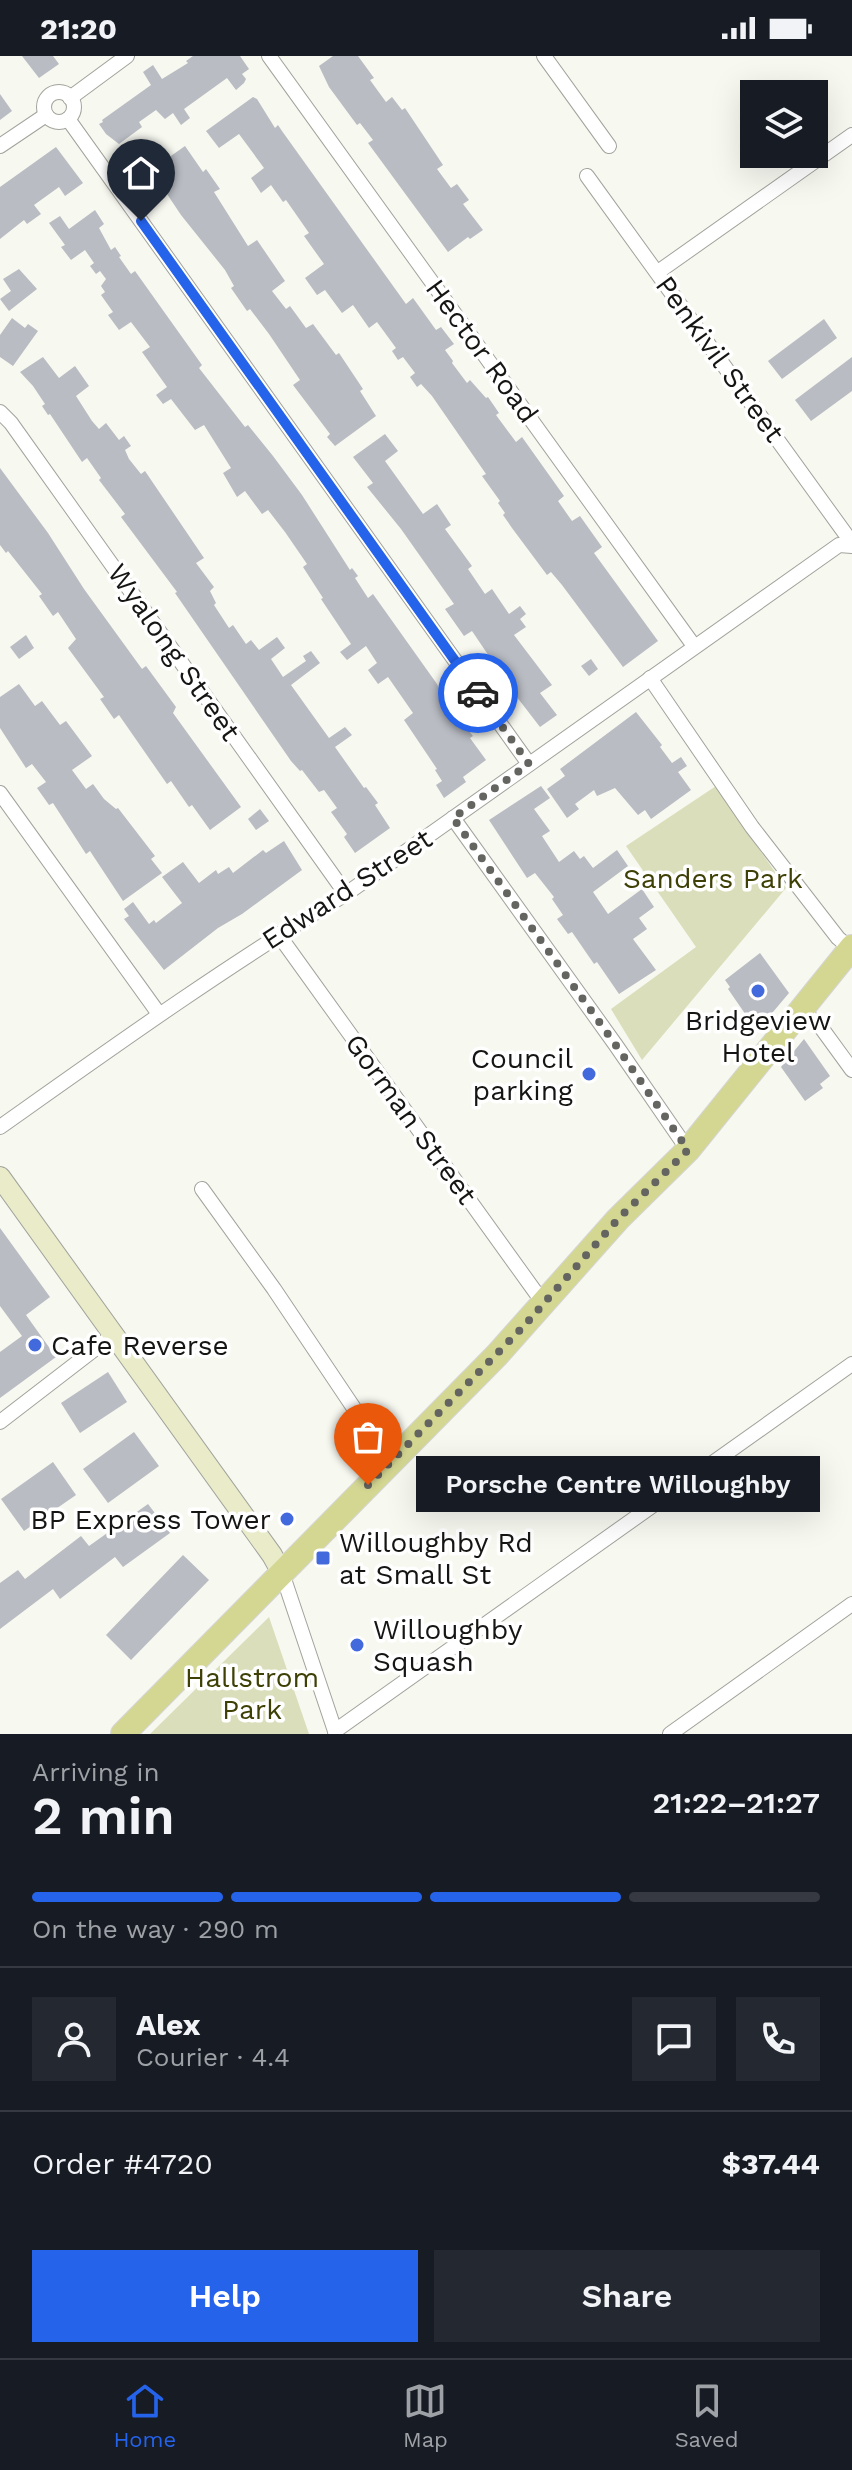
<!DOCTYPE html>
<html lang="en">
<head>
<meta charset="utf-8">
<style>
  body { margin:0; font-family:"Work Sans",sans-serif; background:#242831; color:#f1f3f6; height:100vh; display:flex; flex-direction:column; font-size:30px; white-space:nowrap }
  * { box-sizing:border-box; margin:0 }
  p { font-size:26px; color:#9ea1a6 }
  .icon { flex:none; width:44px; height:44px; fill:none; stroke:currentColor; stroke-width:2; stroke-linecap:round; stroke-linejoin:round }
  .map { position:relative; height:1678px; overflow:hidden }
  .details { display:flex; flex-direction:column; background:#171b24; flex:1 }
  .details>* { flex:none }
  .fabs { position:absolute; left:740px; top:24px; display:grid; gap:16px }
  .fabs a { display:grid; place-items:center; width:88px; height:88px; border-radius:0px; background:#171b24; box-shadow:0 8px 32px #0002; font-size:40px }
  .pin { position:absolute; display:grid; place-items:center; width:68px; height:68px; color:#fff; margin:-82px -34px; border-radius:50% 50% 50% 0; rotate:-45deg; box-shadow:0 0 8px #0007 }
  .pin .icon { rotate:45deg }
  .courier { position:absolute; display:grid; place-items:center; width:80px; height:80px; margin:-40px; border:6px solid #2563eb; border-radius:50%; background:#fff; color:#222; box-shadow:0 2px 10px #0007 }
  .bubble { position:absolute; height:56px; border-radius:0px; background:#171b24; box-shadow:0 8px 32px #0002; font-size:26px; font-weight:600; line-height:56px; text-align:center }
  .head em { font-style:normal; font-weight:600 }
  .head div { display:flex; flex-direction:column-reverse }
  .head { display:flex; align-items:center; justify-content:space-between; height:136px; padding:0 32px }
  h1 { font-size:52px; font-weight:600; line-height:60px }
  .bar { display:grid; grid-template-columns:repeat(4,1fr); gap:12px 8px; align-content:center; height:96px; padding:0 32px }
  .bar i { height:10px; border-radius:6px; background:#363941 }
  .bar .current { background:#2563eb }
  .bar p { grid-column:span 4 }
  .line { display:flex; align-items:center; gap:20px; padding:0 32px; border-top:2px solid #363941 }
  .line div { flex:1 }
  .round { display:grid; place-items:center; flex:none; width:84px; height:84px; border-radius:0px; background:#242831 }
  .cta { display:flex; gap:16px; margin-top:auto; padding:16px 32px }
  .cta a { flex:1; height:92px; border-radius:0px; background:#2563eb; color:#fff; font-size:32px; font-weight:600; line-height:92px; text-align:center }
  .cta a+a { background:#242831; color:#f1f3f6 }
  .status { display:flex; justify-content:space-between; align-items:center; height:56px; padding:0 40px; background:#171b24; direction:ltr }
  .status svg { height:22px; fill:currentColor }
  .dock { display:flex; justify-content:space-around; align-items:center; height:112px; border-top:2px solid #363941; background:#171b24; font-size:22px; color:#9ea1a6 }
  .dock a { display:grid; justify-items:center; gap:4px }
  .dock .current { color:#2563eb }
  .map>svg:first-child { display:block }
  .green { fill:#dbdebb }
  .building { fill:#b9bcc3 }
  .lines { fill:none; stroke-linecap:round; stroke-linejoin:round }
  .street-casing { stroke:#a2a39c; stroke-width:16 }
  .secondary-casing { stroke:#a2a39c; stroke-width:22 }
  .primary-casing { stroke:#d5d5d5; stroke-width:26 }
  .street { stroke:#fff; stroke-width:14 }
  .secondary { stroke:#e9ebc9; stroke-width:20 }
  .primary { stroke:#d4d792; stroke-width:24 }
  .done { stroke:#646460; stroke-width:8; stroke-dasharray:0 14.4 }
  .route { stroke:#2563eb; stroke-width:10 }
  .poi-dot { fill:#426adc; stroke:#fff; stroke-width:3 }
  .labels { text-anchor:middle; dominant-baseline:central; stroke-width:7; stroke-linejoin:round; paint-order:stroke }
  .street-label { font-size:28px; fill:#151513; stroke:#fff }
  .park-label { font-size:28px; fill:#3e4005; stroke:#fff }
  .poi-label { font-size:28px; fill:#151513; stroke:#fff; text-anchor:start }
</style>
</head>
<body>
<div class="status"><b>21:20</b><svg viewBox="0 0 49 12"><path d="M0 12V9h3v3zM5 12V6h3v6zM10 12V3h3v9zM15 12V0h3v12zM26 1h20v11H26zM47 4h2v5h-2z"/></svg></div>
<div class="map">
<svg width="852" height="1678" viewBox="0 0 852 1678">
  <rect width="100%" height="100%" fill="#f7f8f0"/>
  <!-- green -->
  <g class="green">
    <polygon points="716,730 786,832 642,1004 611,953 696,891 626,790"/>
    <polygon points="269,1561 309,1678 150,1678"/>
  </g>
  <!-- building -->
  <g class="building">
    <polygon points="22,0 53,0 59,8 39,22"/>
    <polygon points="193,0 240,0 249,13 242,18 246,23 244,27 236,34 227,22 184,53 190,62 181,69 173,57 165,63 156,54 139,66 142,71 119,88 106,78 99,68 103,66 102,64 151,29 143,16 153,9 162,23 188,7 186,5"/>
    <polygon points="333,0 358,0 374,22 370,24 386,46 392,41 402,54 405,52 443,109 437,113 451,132 457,128 469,144 463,148 483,174 470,183 468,181 448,196 368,87 373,84 360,67 357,69 329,31 319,10"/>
    <polygon points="0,38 12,55 0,64"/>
    <polygon points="253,41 257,43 275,72 278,69 282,75 406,248 413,242 436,274 441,271 454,288 445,294 453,305 452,307 467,327 470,324 486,342 488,341 499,357 496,359 516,386 522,381 564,440 558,445 572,465 580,460 602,491 594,497 658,585 623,611 562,529 551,516 547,519 512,472 503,459 505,457 498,447 500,445 482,420 486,418 432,340 421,328 417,331 410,321 415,317 403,301 398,304 392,295 396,292 377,266 369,272 353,249 342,257 325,234 317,239 305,222 324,208 304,180 309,177 286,144 283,146 271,129 261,137 251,122 264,112 239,78 219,92 206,75"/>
    <polygon points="185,90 203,116 206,113 220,133 214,136 248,190 257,184 285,225 272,235 286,253 290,250 306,272 313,268 336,299 339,297 363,333 360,335 376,360 335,390 327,381 330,378 293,329 300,324 269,278 250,253 247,255 231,232 234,230 225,214 181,159 151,114"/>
    <polygon points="56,91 83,127 65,140 59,131 34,149 41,158 27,168 24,164 0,183 0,131"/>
    <polygon points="95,154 104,168 99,172 111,194 115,191 121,200 119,201 131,218 135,215 202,309 199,312 245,371 248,369 273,400 302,439 350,514 352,512 358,520 355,522 368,542 373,538 437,628 445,646 473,680 470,682 486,704 463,721 466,726 444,742 436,729 442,725 435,714 437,713 404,664 413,657 388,621 378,628 368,614 377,607 366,590 347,604 340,596 351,588 321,543 323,542 303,511 307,508 285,476 268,454 262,458 245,435 237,441 223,417 231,412 204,369 195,374 171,343 163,348 156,339 167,331 142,296 150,291 131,266 119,274 108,259 113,256 101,239 105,236 101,230 106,223 100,215 96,218 90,210 94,207 85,194 71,204 61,191 65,189 49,167 60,160 69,173"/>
    <polygon points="19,213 37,233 9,255 0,243 11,235 3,223"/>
    <polygon points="12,262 25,272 28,268 38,275 13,310 0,301 0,279"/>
    <polygon points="824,263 837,282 782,323 768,305"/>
    <polygon points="43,301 59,322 75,310 89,330 76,340 92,365 99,373 106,367 119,384 124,380 131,390 125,394 129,403 141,418 145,415 204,502 196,507 214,531 210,535 216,547 214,549 229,572 233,569 246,588 251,584 259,594 277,581 285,592 271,603 283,621 306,605 303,600 311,595 320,607 291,629 329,682 345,671 352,679 335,691 364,732 366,731 378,747 375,749 390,772 355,797 344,781 347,778 331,756 337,752 324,734 319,736 302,714 300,715 291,705 175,537 177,536 121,461 125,458 99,424 101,422 87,402 82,406 50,358 48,359 42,350 45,348 33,330 20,316"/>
    <polygon points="852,301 852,335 811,365 795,344"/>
    <polygon points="385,378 398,395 385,405 423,458 437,448 451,469 445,473 472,510 468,513 485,538 492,533 509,558 520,550 526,558 520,563 526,571 514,579 552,629 540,637 557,659 540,671 513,636 511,627 497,612 472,575 464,580 445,553 454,548 401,473 367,431 373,427 353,401"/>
    <polygon points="0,412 48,477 84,533 142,613 146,610 176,651 173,657 241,751 210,774 192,749 189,751 171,725 167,728 119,659 114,663 100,643 104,641 68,592 76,583 58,556 53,560 39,540 42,538 8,495 6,497 0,489"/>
    <polygon points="26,579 34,592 19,603 10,591"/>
    <polygon points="591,603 598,613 589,620 581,610"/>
    <polygon points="19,628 35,650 42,645 60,669 66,665 92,700 72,714 86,733 93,728 104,743 116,753 118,752 155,800 151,803 162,817 123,845 90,795 86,798 53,747 49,749 37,732 46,726 32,708 26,712 0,672 0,641"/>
    <polygon points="636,656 662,689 660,691 672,707 681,701 687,710 678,716 691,734 651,763 645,754 638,759 615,732 597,740 594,734 575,748 579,753 567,762 547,733 565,720 560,713"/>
    <polygon points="541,730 550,742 534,753 550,775 542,780 559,806 574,795 580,803 584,800 593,812 617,794 628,810 593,836 608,858 642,833 654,851 639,862 647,873 633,883 656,914 619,938 597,906 594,908 572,876 568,878 557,863 563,859 552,843 554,841 535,817 527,822 489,764"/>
    <polygon points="260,753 269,765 256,774 248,763"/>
    <polygon points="284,785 302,814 242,858 218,872 164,914 124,863 129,860 124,853 133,846 149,868 154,864 156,867 182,847 162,821 183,806 199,827 216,814 218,818 229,811 233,817 263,794 266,797"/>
    <polygon points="760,897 789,937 757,975 728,933 730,931 725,924"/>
    <polygon points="804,983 830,1020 820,1028 823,1032 805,1045 781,1011"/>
    <polygon points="0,1172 50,1241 26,1259 56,1301 0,1342 0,1296 22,1280 0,1250"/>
    <polygon points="108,1316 127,1346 80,1377 61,1347"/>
    <polygon points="134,1376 159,1410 108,1447 83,1413"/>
    <polygon points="53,1406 76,1439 24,1475 1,1443"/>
    <polygon points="148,1448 170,1477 123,1511 115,1501 60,1543 53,1533 0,1573 0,1527 18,1514 25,1523 81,1480 89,1490"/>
    <polygon points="183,1499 209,1524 131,1604 106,1579"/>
  </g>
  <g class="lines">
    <!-- street casing -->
    <g class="street-casing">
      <g id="street">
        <polyline points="269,0 694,590"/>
        <polyline points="544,0 609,90"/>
        <circle cx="59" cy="51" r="15"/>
        <polyline points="70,42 127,0"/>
        <polyline points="68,63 529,708"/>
        <polyline points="0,90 46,59"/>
        <polyline points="587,120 852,487"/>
        <polyline points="658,216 852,79"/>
        <polyline points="0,356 11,367 346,838"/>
        <polyline points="650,622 752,771 838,882 851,893"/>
        <polyline points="0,737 159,958"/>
        <polyline points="453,762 615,988 688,1094"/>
        <polyline points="278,878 544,1248"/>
        <polyline points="802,955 820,970 852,1014"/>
        <path d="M0,1071C113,991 226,910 346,838L839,489L852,490"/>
        <polyline points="202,1133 274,1233 390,1406"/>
        <polyline points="0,1366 113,1279"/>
        <polyline points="282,1517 336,1678"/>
        <polyline points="335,1675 852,1308"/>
        <polyline points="670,1678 852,1548"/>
      </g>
    </g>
    <!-- secondary casing -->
    <g class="secondary-casing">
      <polyline id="secondary" points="0,1121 272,1499 282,1517"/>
    </g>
    <!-- primary casing -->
    <g class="primary-casing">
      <polyline id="primary" points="123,1678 497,1299 618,1163 688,1094 852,891"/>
    </g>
    <!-- street -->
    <use href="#street" class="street"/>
    <!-- secondary -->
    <use href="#secondary" class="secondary"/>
    <!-- primary -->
    <use href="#primary" class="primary"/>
  </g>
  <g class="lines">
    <!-- done -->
    <polyline class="done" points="368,1429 524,1270 618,1163 688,1094 615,988 453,762 529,708 478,637"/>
    <!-- route -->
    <polyline class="route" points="141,165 478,637"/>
  </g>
  <!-- markers -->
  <g class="poi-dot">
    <circle cx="758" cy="935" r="8"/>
    <circle cx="589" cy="1018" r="8"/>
    <circle cx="35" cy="1289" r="8"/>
    <circle cx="287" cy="1463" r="8"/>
    <rect x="315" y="1494" width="16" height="16" rx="4"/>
    <circle cx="357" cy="1589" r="8"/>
  </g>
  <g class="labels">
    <!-- street labels -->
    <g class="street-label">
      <text transform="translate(482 295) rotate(54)">Hector Road</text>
      <text transform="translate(720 303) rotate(54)">Penkivil Street</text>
      <text transform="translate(174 596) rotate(55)">Wyalong Street</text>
      <text transform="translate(347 833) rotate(-33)">Edward Street</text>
      <text transform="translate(411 1063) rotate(54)">Gorman Street</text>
    </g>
    <!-- park labels -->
    <g class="park-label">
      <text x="713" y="822">Sanders Park</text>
      <text x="252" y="1621">Hallstrom<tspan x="252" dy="32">Park</tspan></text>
    </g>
    <!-- poi labels -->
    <g class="poi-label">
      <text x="758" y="964" text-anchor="middle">Bridgeview<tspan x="758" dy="32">Hotel</tspan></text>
      <text x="573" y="1002" text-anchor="end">Council<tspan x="573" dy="32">parking</tspan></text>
      <text x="51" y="1289">Cafe Reverse</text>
      <text x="271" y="1463" text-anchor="end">BP Express Tower</text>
      <text x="339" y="1486">Willoughby Rd<tspan x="339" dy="32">at Small St</tspan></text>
      <text x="373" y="1573">Willoughby<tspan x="373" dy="32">Squash</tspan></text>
    </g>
  </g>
</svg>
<div class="fabs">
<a><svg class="icon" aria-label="layers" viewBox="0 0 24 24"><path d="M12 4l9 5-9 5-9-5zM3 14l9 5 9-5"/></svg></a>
</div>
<div class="pin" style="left:368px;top:1429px;background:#ea580c"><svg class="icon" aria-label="bag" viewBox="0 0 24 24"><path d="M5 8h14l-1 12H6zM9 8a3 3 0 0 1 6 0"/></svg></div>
<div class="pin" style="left:141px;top:165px;background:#1f2937"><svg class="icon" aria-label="home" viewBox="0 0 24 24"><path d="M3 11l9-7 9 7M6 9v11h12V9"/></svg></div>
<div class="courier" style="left:478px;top:637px"><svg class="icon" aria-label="car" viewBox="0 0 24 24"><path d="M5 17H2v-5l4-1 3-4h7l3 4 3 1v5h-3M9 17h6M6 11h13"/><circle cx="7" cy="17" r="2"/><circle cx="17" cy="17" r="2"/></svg></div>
<div class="bubble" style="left:416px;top:1400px;width:404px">Porsche Centre Willoughby</div>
</div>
<section class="details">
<div class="head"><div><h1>2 min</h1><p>Arriving in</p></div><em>21:22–21:27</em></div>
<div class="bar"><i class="current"></i><i class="current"></i><i class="current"></i><i></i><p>On the way · 290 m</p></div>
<div class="line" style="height:144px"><a class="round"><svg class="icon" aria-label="person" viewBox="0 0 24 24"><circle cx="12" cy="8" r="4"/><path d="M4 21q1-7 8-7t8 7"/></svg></a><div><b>Alex</b><p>Courier · 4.4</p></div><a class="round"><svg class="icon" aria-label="chat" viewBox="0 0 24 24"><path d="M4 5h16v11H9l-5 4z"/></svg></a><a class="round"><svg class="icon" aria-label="phone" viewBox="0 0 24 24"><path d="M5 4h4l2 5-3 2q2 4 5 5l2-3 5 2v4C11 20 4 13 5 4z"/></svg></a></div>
<div class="line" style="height:104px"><div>Order #4720</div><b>$37.44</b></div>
<div class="cta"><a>Help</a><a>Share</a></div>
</section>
<nav class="dock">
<a class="current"><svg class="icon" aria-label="home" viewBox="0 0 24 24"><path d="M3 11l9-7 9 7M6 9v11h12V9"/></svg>Home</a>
<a><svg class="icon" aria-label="map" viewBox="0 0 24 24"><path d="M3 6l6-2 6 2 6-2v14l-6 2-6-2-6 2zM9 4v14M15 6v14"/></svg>Map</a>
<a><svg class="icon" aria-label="saved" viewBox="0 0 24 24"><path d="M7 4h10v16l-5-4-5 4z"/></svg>Saved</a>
</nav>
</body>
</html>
